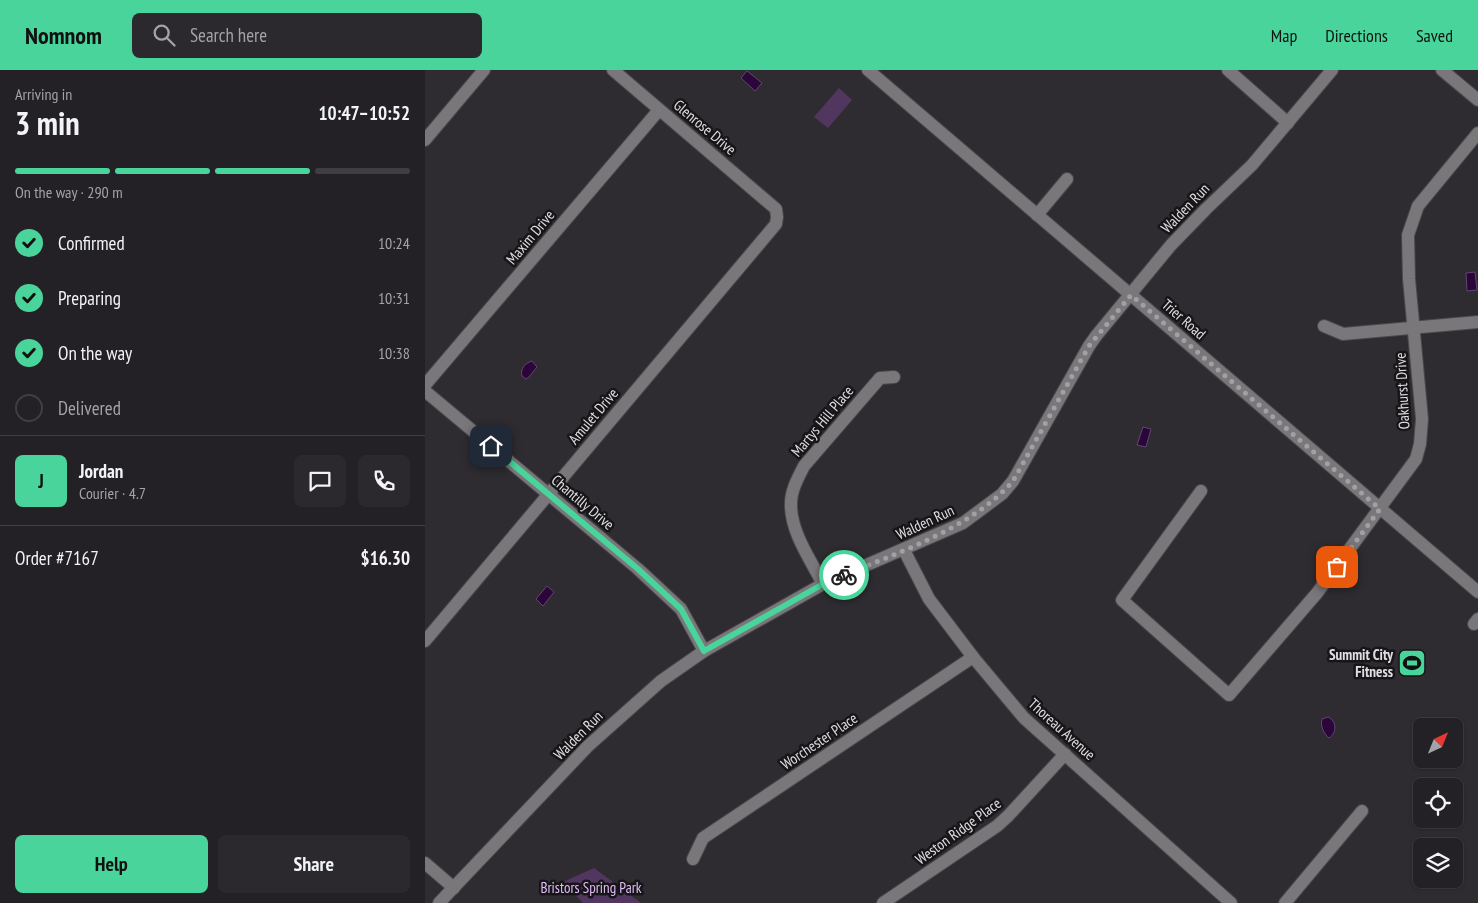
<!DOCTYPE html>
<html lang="en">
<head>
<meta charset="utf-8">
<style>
  body { margin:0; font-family:"PT Sans Narrow",sans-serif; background:#2b292d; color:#f1f3f6; height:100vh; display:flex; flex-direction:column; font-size:19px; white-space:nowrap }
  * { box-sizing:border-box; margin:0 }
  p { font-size:16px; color:#a3a3a7 }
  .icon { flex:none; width:28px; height:28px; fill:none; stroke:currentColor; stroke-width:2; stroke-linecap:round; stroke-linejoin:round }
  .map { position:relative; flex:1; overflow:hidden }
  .sheet { display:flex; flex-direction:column; background:#232125; width:425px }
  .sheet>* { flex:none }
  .needle { width:32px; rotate:43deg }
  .controls { position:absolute; left:988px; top:648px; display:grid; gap:10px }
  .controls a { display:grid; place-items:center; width:50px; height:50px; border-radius:8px; background:#232125; box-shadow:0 1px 4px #0004,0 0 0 1px #403e42; font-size:25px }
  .pin { position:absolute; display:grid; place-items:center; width:42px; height:42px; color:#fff; margin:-21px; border-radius:10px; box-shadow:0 2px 8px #0006 }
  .courier { position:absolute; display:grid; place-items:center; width:50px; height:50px; margin:-25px; border:4px solid #49d49c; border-radius:50%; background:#fff; color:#222; box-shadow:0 1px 6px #0007 }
  .summary em { font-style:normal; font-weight:600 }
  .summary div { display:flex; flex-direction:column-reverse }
  .summary { display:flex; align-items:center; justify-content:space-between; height:85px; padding:0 15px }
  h1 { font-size:32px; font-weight:600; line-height:38px }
  .bar { display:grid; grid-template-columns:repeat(4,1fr); gap:8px 5px; align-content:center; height:60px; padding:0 15px }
  .bar i { height:6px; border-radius:4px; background:#403e42 }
  .bar .selected { background:#49d49c }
  .bar p { grid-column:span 4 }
  .line { display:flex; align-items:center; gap:12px; padding:0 15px; border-top:1px solid #403e42 }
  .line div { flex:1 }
  .round { display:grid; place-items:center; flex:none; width:52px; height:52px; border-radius:8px; background:#2b292d }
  ol { padding:0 15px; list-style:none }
  li { display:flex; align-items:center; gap:15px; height:55px }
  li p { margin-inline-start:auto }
  li .icon { padding:5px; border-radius:50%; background:#49d49c; color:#111; stroke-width:4 }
  li:last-child { color:#a3a3a7 }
  li i { width:28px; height:28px; border:2px solid #403e42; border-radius:50% }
  .button { display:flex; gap:10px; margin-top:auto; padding:10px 15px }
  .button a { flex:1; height:58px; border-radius:8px; background:#49d49c; color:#111; font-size:20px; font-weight:600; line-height:58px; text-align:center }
  .button a+a { background:#2b292d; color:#f1f3f6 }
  header { display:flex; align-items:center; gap:30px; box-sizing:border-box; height:70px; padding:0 25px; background:#49d49c; color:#111 }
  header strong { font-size:24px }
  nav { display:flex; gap:28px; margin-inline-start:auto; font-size:18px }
  .search { width:350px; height:45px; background:#2b292d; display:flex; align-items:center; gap:12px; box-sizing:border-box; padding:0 18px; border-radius:8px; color:#a3a3a7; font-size:19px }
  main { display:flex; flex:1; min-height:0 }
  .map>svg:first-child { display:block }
  .green { fill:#51365f }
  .water { fill:#2b063b; stroke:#62476d }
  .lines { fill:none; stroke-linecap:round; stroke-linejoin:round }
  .minor-casing { stroke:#4b484d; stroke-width:14 }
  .minor { stroke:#79777a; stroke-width:12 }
  .done { stroke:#a3a0a4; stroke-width:5; stroke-dasharray:0 9 }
  .route { stroke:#49d49c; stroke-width:6 }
  .labels { text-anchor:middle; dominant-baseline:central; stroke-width:5; stroke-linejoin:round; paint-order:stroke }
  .street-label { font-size:15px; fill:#e1dee2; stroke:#161517 }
  .poi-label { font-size:15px; font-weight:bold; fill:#e1dee2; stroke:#161517; text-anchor:end }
  .park-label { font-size:15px; fill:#e2bbf8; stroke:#161517 }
</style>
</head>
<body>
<header>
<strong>Nomnom</strong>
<div class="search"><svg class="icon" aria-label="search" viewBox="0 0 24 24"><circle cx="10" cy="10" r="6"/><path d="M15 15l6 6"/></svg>Search here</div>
<nav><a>Map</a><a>Directions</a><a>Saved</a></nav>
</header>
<main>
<section class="sheet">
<div class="summary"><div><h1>3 min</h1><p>Arriving in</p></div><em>10:47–10:52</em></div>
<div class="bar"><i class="selected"></i><i class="selected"></i><i class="selected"></i><i></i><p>On the way · 290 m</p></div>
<ol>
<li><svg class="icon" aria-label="check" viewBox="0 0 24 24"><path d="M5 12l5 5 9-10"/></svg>Confirmed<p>10:24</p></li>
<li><svg class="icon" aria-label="check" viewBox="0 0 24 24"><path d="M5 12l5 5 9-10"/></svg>Preparing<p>10:31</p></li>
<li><svg class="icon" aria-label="check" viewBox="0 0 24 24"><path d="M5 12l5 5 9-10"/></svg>On the way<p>10:38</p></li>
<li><i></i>Delivered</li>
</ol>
<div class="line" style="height:90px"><b class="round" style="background:#49d49c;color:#111">J</b><div><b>Jordan</b><p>Courier · 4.7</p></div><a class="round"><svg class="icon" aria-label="chat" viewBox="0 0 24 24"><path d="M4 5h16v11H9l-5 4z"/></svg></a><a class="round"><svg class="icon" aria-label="phone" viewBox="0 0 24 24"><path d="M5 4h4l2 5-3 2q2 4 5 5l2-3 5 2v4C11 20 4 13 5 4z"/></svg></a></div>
<div class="line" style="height:65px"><div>Order #7167</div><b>$16.30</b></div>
<div class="button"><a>Help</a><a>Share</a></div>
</section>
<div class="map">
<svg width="1053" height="833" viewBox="0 0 1053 833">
  <rect width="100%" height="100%" fill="#2f2c31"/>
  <!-- green -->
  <g class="green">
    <polygon points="414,18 427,30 403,58 389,47"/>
    <polygon points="169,798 216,833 158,833 138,812"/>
  </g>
  <!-- water -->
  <g class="water">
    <polygon points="322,1 337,13 330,21 316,8"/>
    <polygon points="1050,202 1052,220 1042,221 1041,203"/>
    <path d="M107,291L112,297L104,307L101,309L97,306C95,299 100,293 107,291Z"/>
    <polygon points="718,357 726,359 721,377 712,375"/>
    <polygon points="122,516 129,522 118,536 111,529"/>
    <path d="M903,647C912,651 912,663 904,668C899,664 895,656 897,649Z"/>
  </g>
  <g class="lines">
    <!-- minor casing -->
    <g class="minor-casing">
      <g id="minor">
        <polyline points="443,0 1053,522"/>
        <polyline points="803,0 863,53"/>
        <polyline points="1017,0 1053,30"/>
        <polyline points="0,70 59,0"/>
        <polyline points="612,145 642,109"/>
        <polyline points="899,256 918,264 1053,252"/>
        <polyline points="0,315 234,40"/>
        <polyline points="0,321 213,499 256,539 279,581"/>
        <polyline points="776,421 697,530 804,625 892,523 991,389 995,374 997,349 984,209 983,165 993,136 1053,63"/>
        <polyline points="479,480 504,529 548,587 599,648 806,833"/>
        <path d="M398,514C385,489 365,461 366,433C366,420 373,408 379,396L455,308L469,307"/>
        <polyline points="1049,554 1053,549"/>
        <polyline points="0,571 351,154 352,147 351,139 188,0"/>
        <polyline points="268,789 278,768 548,587"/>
        <polyline points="0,793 29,818"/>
        <polyline points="14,833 163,676 236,611 279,581 398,514 538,453 577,424 588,411 664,276 671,266 746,175 781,139 827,95 907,0"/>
        <polyline points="458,833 572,756 583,746 640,684"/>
        <polyline points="860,833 937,741"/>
      </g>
    </g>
    <!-- minor -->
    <use href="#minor" class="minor"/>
  </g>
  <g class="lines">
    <!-- done -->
    <path class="done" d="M419,505C475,482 548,457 588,411L664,276L706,225L955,439L912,497"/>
    <!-- route -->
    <polyline class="route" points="66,376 213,499 256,539 279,581 398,514 419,505"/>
  </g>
  <!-- icons -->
  <defs>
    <g id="stadium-square" transform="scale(1.4375)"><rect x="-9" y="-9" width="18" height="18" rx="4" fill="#49d49c" stroke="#161517"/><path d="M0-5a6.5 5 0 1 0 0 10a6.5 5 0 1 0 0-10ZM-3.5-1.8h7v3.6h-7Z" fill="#111"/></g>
  </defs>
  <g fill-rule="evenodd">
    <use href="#stadium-square" x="987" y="593"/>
  </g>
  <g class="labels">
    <!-- street labels -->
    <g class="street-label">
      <text transform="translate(280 57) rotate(40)">Glenrose Drive</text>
      <text transform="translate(760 138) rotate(-46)">Walden Run</text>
      <text transform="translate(105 167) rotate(-50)">Maxim Drive</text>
      <text transform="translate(759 249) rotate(41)">Trier Road</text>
      <text transform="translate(977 321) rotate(-93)">Oakhurst Drive</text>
      <text transform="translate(168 346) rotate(-50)">Amulet Drive</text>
      <text transform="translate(397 351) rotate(-50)">Martys Hill Place</text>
      <text transform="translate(158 432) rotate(40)">Chantilly Drive</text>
      <text transform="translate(500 452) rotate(-25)">Walden Run</text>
      <text transform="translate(637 659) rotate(42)">Thoreau Avenue</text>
      <text transform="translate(153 665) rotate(-45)">Walden Run</text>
      <text transform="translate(394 671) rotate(-34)">Worchester Place</text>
      <text transform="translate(533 761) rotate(-36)">Weston Ridge Place</text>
    </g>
    <!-- poi labels -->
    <g class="poi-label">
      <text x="968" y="584">Summit City<tspan x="968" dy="17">Fitness</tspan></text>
    </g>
    <!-- park labels -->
    <g class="park-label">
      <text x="166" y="817">Bristors Spring Park</text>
    </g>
  </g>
</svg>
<div class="controls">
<a><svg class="needle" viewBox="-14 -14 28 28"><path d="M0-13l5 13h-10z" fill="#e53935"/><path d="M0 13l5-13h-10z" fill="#a3a3a7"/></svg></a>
<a><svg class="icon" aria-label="locate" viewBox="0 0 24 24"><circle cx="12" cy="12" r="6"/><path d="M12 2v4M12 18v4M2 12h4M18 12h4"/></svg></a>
<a><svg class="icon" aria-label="layers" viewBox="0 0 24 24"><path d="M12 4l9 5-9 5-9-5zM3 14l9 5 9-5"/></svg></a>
</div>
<div class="pin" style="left:912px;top:497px;background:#ea580c"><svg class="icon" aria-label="bag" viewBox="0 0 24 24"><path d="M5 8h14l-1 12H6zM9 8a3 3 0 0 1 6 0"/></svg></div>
<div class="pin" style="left:66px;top:376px;background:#1f2937"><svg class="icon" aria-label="home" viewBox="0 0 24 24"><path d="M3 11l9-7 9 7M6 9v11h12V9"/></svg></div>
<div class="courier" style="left:419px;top:505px"><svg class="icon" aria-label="bike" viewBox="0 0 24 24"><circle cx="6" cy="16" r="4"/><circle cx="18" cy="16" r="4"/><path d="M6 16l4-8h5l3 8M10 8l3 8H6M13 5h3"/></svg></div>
</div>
</main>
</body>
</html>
